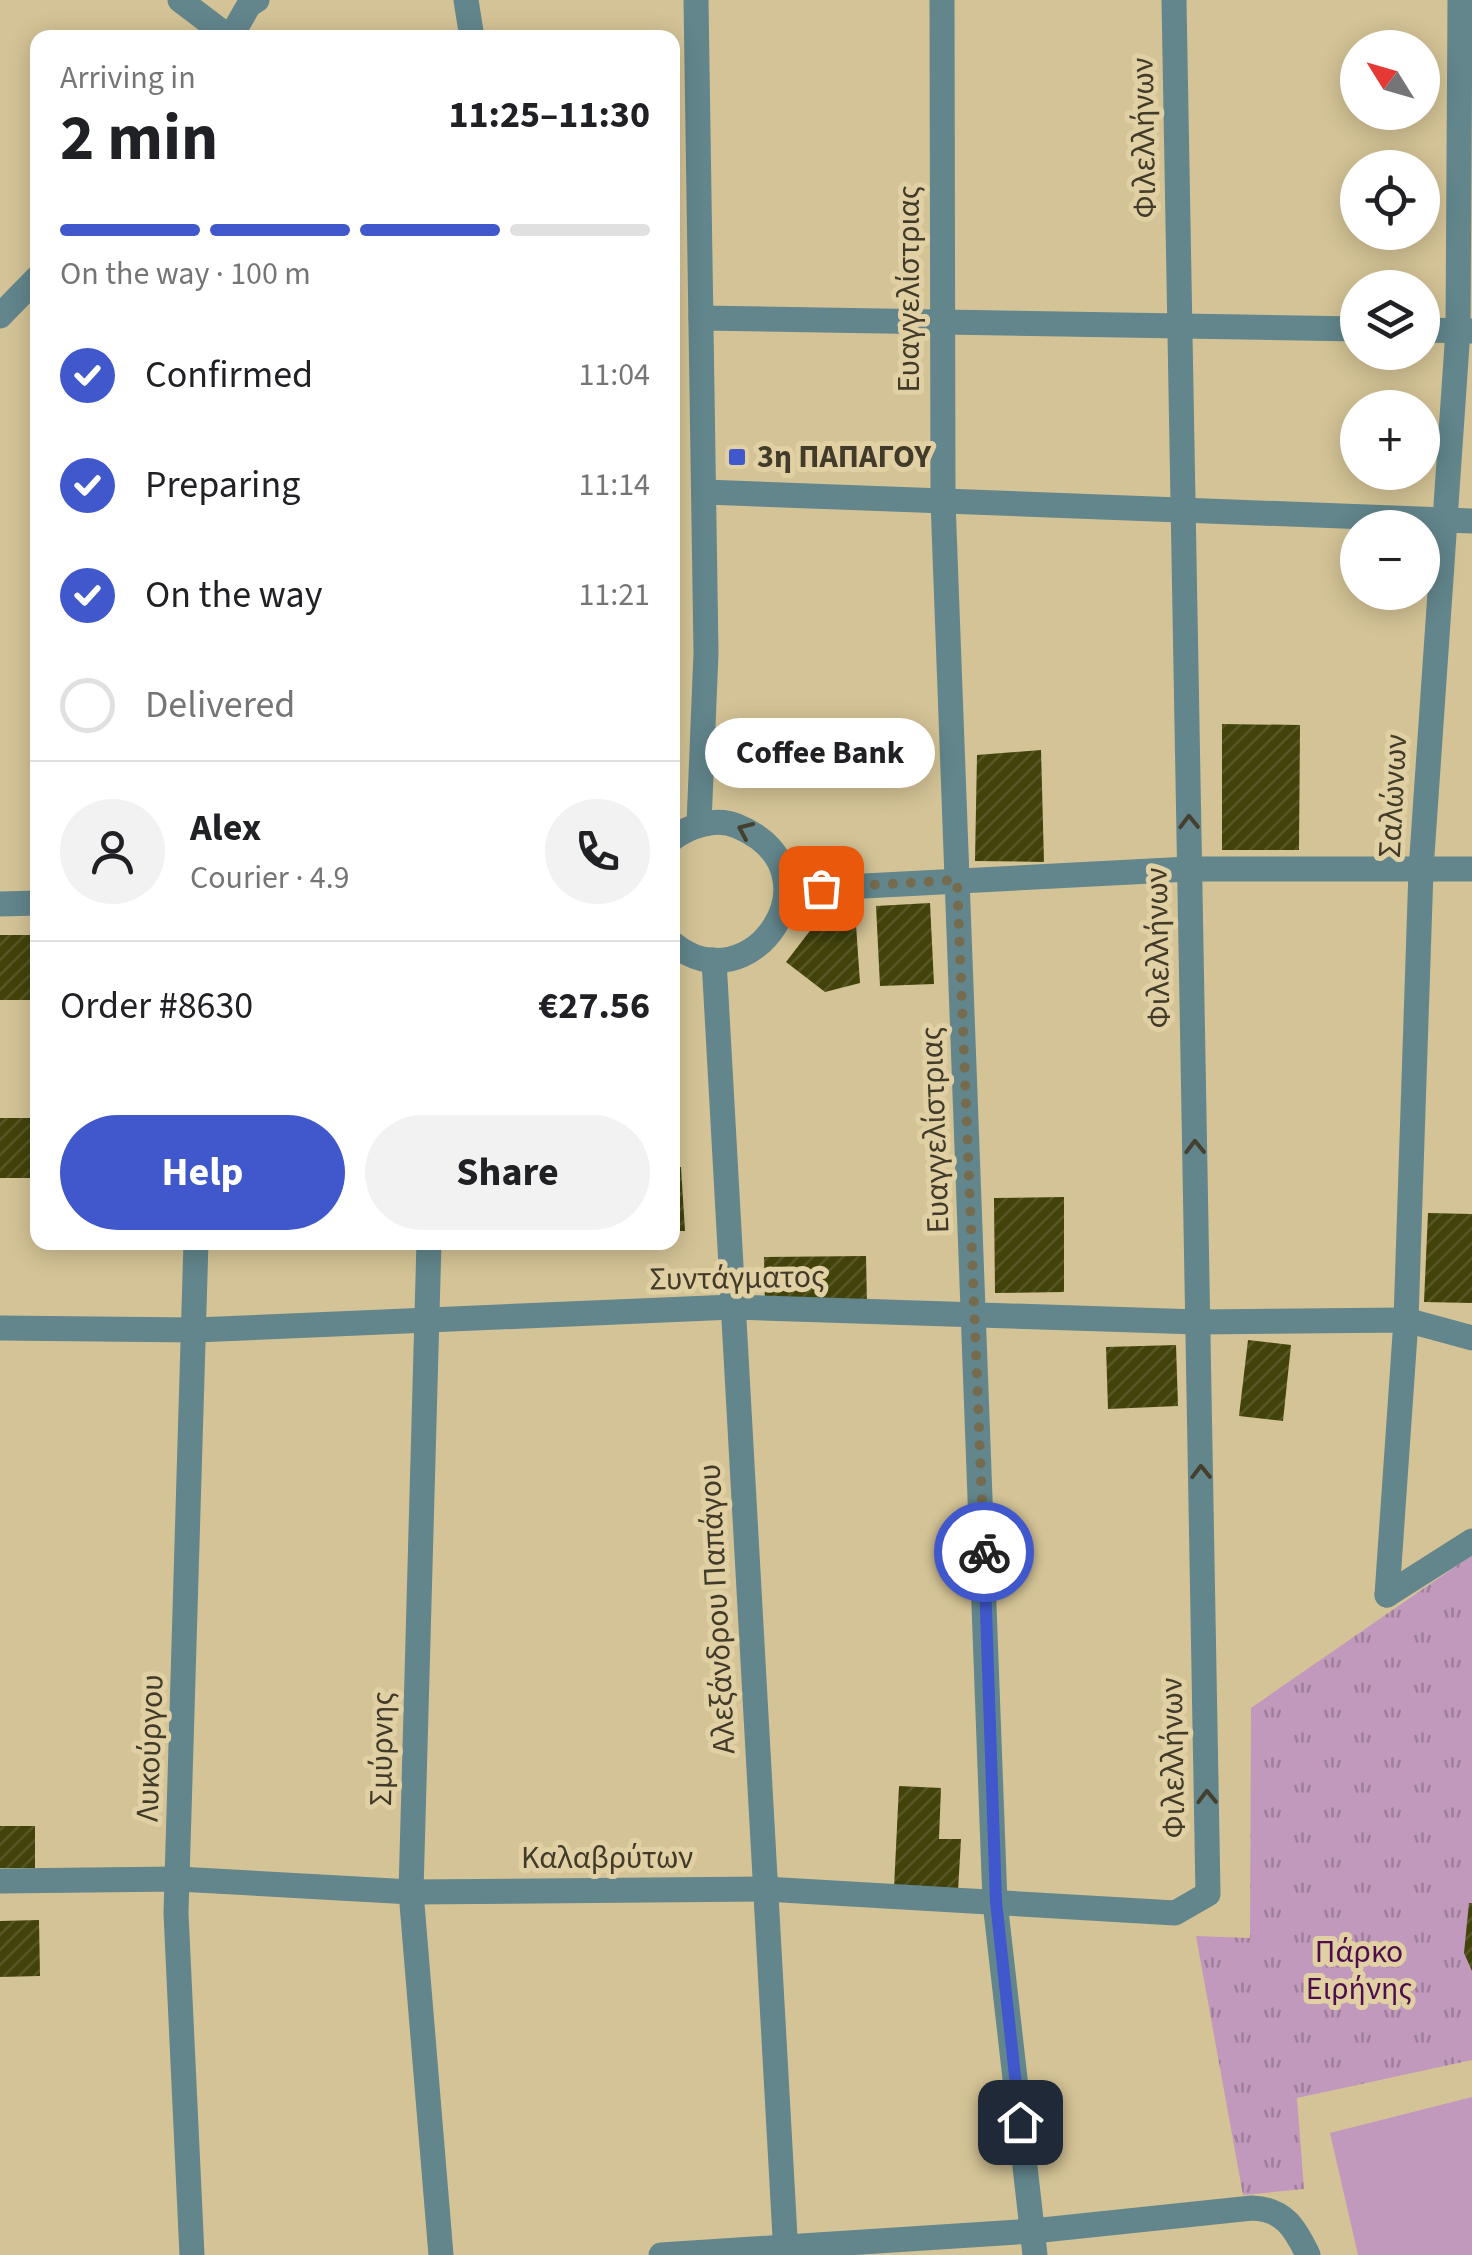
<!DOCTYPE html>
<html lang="en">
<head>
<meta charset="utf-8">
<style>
  body { margin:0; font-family:"Source Sans 3",sans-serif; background:#f2f2f2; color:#202124; height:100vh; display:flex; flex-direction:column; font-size:38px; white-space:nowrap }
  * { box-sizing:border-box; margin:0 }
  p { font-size:32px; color:#757577 }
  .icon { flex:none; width:55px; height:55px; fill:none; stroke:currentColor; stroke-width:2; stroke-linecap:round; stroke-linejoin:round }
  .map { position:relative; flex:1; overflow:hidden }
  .sheet { position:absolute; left:30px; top:30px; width:650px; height:1220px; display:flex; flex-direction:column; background:#fff; border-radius:20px; box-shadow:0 5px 25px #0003 }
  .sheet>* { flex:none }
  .needle { width:65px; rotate:307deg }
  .fabs { position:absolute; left:1340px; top:30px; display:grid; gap:20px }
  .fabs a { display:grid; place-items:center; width:100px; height:100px; border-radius:50%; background:#fff; box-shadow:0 5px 25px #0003; font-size:50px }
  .pin { position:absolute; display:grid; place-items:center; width:85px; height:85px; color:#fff; margin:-42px; border-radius:20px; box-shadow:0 5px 15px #0006 }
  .courier { position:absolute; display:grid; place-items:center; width:100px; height:100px; margin:-50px; border:8px solid #4058cb; border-radius:50%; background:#fff; color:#222; box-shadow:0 2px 12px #0007 }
  .bubble { position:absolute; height:70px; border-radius:35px; background:#fff; box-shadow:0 5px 25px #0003; font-size:32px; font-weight:700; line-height:70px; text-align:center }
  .head em { font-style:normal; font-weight:700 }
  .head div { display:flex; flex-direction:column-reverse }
  .head { display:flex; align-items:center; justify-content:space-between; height:170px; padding:0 30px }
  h1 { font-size:65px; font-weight:700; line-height:75px }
  .bar { display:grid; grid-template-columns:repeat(4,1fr); gap:15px 10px; align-content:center; height:120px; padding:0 30px }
  .bar i { height:12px; border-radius:8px; background:#e0e0e0 }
  .bar .selected { background:#4058cb }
  .bar p { grid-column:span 4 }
  .line { display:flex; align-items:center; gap:25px; padding:0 30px; border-top:2px solid #e0e0e0 }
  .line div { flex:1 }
  .round { display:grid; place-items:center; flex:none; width:105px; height:105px; border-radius:52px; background:#f2f2f2 }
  ol { padding:0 30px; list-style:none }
  li { display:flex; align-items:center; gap:30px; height:110px }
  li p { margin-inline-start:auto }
  li .icon { padding:10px; border-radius:50%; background:#4058cb; color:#fff; stroke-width:4 }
  li:last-child { color:#757577 }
  li i { width:55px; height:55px; border:5px solid #e0e0e0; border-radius:50% }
  .action { display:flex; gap:20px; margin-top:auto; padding:20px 30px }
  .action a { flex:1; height:115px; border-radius:60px; background:#4058cb; color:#fff; font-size:40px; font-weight:700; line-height:115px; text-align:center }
  .action a+a { background:#f2f2f2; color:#202124 }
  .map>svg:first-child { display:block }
  .grass { fill:url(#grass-tufts) }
  .pitch { fill:#c199bd }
  .building { fill:url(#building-hatch) }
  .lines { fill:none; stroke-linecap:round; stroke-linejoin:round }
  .minor { stroke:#62868c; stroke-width:25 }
  .oneway { stroke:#443f2e }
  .done { stroke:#756b4f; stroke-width:10; stroke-dasharray:0 18 }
  .route { stroke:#4058cb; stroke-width:12 }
  .poi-dot { fill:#4058cb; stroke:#e1d0a3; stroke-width:4 }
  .labels { text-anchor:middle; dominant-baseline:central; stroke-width:10; stroke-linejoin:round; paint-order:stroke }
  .street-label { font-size:32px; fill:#423b29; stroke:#e1d0a3 }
  .poi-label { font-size:32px; font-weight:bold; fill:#423b29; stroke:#e1d0a3; text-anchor:start }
  .park-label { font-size:32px; fill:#4e0d4c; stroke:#e1d0a3 }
</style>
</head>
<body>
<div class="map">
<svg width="1472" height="2255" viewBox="0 0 1472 2255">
  <defs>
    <pattern id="grass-tufts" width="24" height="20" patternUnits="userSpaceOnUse" patternTransform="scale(2.5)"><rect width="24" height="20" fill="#c199bd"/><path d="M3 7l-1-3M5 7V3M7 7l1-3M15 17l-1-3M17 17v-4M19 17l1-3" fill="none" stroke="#9e7e9a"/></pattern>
    <pattern id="building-hatch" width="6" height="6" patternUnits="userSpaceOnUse" patternTransform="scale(2.5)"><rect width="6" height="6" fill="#42430b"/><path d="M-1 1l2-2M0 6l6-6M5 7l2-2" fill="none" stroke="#565626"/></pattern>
  </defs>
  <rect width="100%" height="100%" fill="#d4c396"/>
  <!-- grass -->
  <polygon class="grass" points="1472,1555 1472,2060 1297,2098 1304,2189 1243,2195 1196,1936 1250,1938 1251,1708"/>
  <!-- pitch -->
  <polygon class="pitch" points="1472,2097 1472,2255 1358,2255 1330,2133"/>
  <!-- building -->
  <g class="building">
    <polygon points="1222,724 1300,725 1299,850 1222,850"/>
    <polygon points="1041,750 1044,862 975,861 977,755"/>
    <polygon points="930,903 934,984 880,986 876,906"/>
    <polygon points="855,910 860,983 825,992 786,962 816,923"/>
    <rect x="0" y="935" width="38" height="65"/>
    <rect x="0" y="1118" width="38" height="60"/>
    <polygon points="672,1167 681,1167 685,1231 672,1231"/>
    <polygon points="1064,1197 1064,1292 995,1293 994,1198"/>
    <polygon points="1428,1213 1472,1214 1472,1303 1424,1302"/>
    <polygon points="866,1256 867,1305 765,1306 764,1257"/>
    <polygon points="1248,1340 1291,1345 1283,1421 1239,1416"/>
    <polygon points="1176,1345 1178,1406 1108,1409 1106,1347"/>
    <polygon points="899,1786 941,1788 939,1839 961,1839 958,1891 894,1888"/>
    <rect x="0" y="1826" width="35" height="42"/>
    <polygon points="1469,1903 1472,1903 1472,1971 1464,1953"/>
    <polygon points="39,1920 40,1976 0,1977 0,1921"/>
  </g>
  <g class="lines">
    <!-- minor -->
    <g class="minor">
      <polyline points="180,0 230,38"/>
      <polyline points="466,0 472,38"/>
      <polyline points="696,0 706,653 699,824"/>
      <polyline points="942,0 943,501 995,1902 1035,2255"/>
      <polyline points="230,38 249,5 257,0"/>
      <polyline points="0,316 38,277"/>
      <polyline points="701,318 1358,329"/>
      <polyline points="1422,330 1472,331"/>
      <polyline points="705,492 1472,521"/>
      <path d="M672,839C689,826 716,817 737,826C845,871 751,1009 672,943"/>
      <polyline points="787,890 1189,869 1472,869"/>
      <polyline points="0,904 38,903"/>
      <polyline points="714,960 786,2255"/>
      <polyline points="429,1242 411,1892 441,2255"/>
      <polyline points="0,1328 195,1330 733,1307 1198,1322 1406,1320 1472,1338"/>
      <polyline points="1387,1595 1406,1320 1421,870 1458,330 1460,0"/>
      <polyline points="1387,1595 1472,1541"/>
      <polyline points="0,1881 178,1879 411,1892 765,1889 1175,1913 1208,1894 1174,0"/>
      <polyline points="192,2255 176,1913 196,1242"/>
      <path d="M661,2255L1033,2231L1252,2208C1284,2209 1295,2228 1308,2255"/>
    </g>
  </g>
  <!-- one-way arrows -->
  <defs><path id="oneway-chevron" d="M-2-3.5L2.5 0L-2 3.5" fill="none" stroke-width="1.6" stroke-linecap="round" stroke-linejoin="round" transform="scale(2.5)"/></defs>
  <g class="oneway">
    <use href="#oneway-chevron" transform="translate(1189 822) rotate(-91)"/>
    <use href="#oneway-chevron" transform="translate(745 830) rotate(-156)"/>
    <use href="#oneway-chevron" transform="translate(1195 1147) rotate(-91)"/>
    <use href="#oneway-chevron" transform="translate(1201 1472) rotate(-91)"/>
    <use href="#oneway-chevron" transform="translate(1207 1797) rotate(-91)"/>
  </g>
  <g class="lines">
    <!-- done -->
    <polyline class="done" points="821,888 957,880 984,1552"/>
    <!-- route -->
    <polyline class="route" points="984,1552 996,1902 1020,2122"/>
  </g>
  <!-- markers -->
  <rect class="poi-dot" x="727" y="447" width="20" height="20" rx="5"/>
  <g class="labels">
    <!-- street labels -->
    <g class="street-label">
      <text transform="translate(1144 138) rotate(-91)">Φιλελλήνων</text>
      <text transform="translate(909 289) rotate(-90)">Ευαγγελίστριας</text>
      <text transform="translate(1393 796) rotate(-87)">Σαλώνων</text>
      <text transform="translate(1158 948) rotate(-91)">Φιλελλήνων</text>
      <text transform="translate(935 1130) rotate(-92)">Ευαγγελίστριας</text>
      <text transform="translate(737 1278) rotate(-1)">Συντάγματος</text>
      <text transform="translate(717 1609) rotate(-93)">Αλεξάνδρου Παπάγου</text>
      <text transform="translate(150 1748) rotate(-88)">Λυκούργου</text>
      <text transform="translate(382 1749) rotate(-89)">Σμύρνης</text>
      <text transform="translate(1173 1758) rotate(-91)">Φιλελλήνων</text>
      <text x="607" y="1858">Καλαβρύτων</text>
    </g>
    <!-- poi labels -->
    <g class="poi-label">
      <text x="757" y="457">3η ΠΑΠΑΓΟΥ</text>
    </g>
    <!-- park labels -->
    <g class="park-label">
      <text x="1359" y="1952">Πάρκο<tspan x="1359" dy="37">Ειρήνης</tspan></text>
    </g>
  </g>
</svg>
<div class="fabs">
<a><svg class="needle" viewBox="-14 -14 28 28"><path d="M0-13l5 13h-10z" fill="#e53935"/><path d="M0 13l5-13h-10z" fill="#757577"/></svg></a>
<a><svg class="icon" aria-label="locate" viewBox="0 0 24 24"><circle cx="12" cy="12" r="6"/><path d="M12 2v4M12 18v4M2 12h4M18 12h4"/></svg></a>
<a><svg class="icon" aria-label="layers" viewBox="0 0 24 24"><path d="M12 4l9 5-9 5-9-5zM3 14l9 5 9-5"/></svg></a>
<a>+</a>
<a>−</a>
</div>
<div class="pin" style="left:821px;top:888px;background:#ea580c"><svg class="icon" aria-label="bag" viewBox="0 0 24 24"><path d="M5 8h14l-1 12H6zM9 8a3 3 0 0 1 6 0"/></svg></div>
<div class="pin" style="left:1020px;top:2122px;background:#1f2937"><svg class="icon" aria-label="home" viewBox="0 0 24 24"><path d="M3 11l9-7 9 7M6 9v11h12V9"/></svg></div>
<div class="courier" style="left:984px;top:1552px"><svg class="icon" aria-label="bike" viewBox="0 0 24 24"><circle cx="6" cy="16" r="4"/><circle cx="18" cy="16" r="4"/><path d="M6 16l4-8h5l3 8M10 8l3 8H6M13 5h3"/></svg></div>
<div class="bubble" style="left:705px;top:718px;width:230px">Coffee Bank</div>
<section class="sheet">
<div class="head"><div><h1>2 min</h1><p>Arriving in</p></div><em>11:25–11:30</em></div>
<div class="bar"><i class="selected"></i><i class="selected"></i><i class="selected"></i><i></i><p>On the way · 100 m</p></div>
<ol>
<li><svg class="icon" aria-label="check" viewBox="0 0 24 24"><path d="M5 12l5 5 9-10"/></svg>Confirmed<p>11:04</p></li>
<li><svg class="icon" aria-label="check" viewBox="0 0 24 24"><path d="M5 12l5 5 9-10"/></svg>Preparing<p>11:14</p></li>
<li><svg class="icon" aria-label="check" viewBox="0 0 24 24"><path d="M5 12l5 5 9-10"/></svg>On the way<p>11:21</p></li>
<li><i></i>Delivered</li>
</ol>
<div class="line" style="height:180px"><a class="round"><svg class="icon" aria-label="person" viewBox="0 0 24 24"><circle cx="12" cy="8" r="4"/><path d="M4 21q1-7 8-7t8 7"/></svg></a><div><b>Alex</b><p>Courier · 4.9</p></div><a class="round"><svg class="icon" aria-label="phone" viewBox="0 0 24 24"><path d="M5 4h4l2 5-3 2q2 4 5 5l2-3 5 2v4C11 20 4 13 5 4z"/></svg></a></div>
<div class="line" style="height:130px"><div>Order #8630</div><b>€27.56</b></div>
<div class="action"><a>Help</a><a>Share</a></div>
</section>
</div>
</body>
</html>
